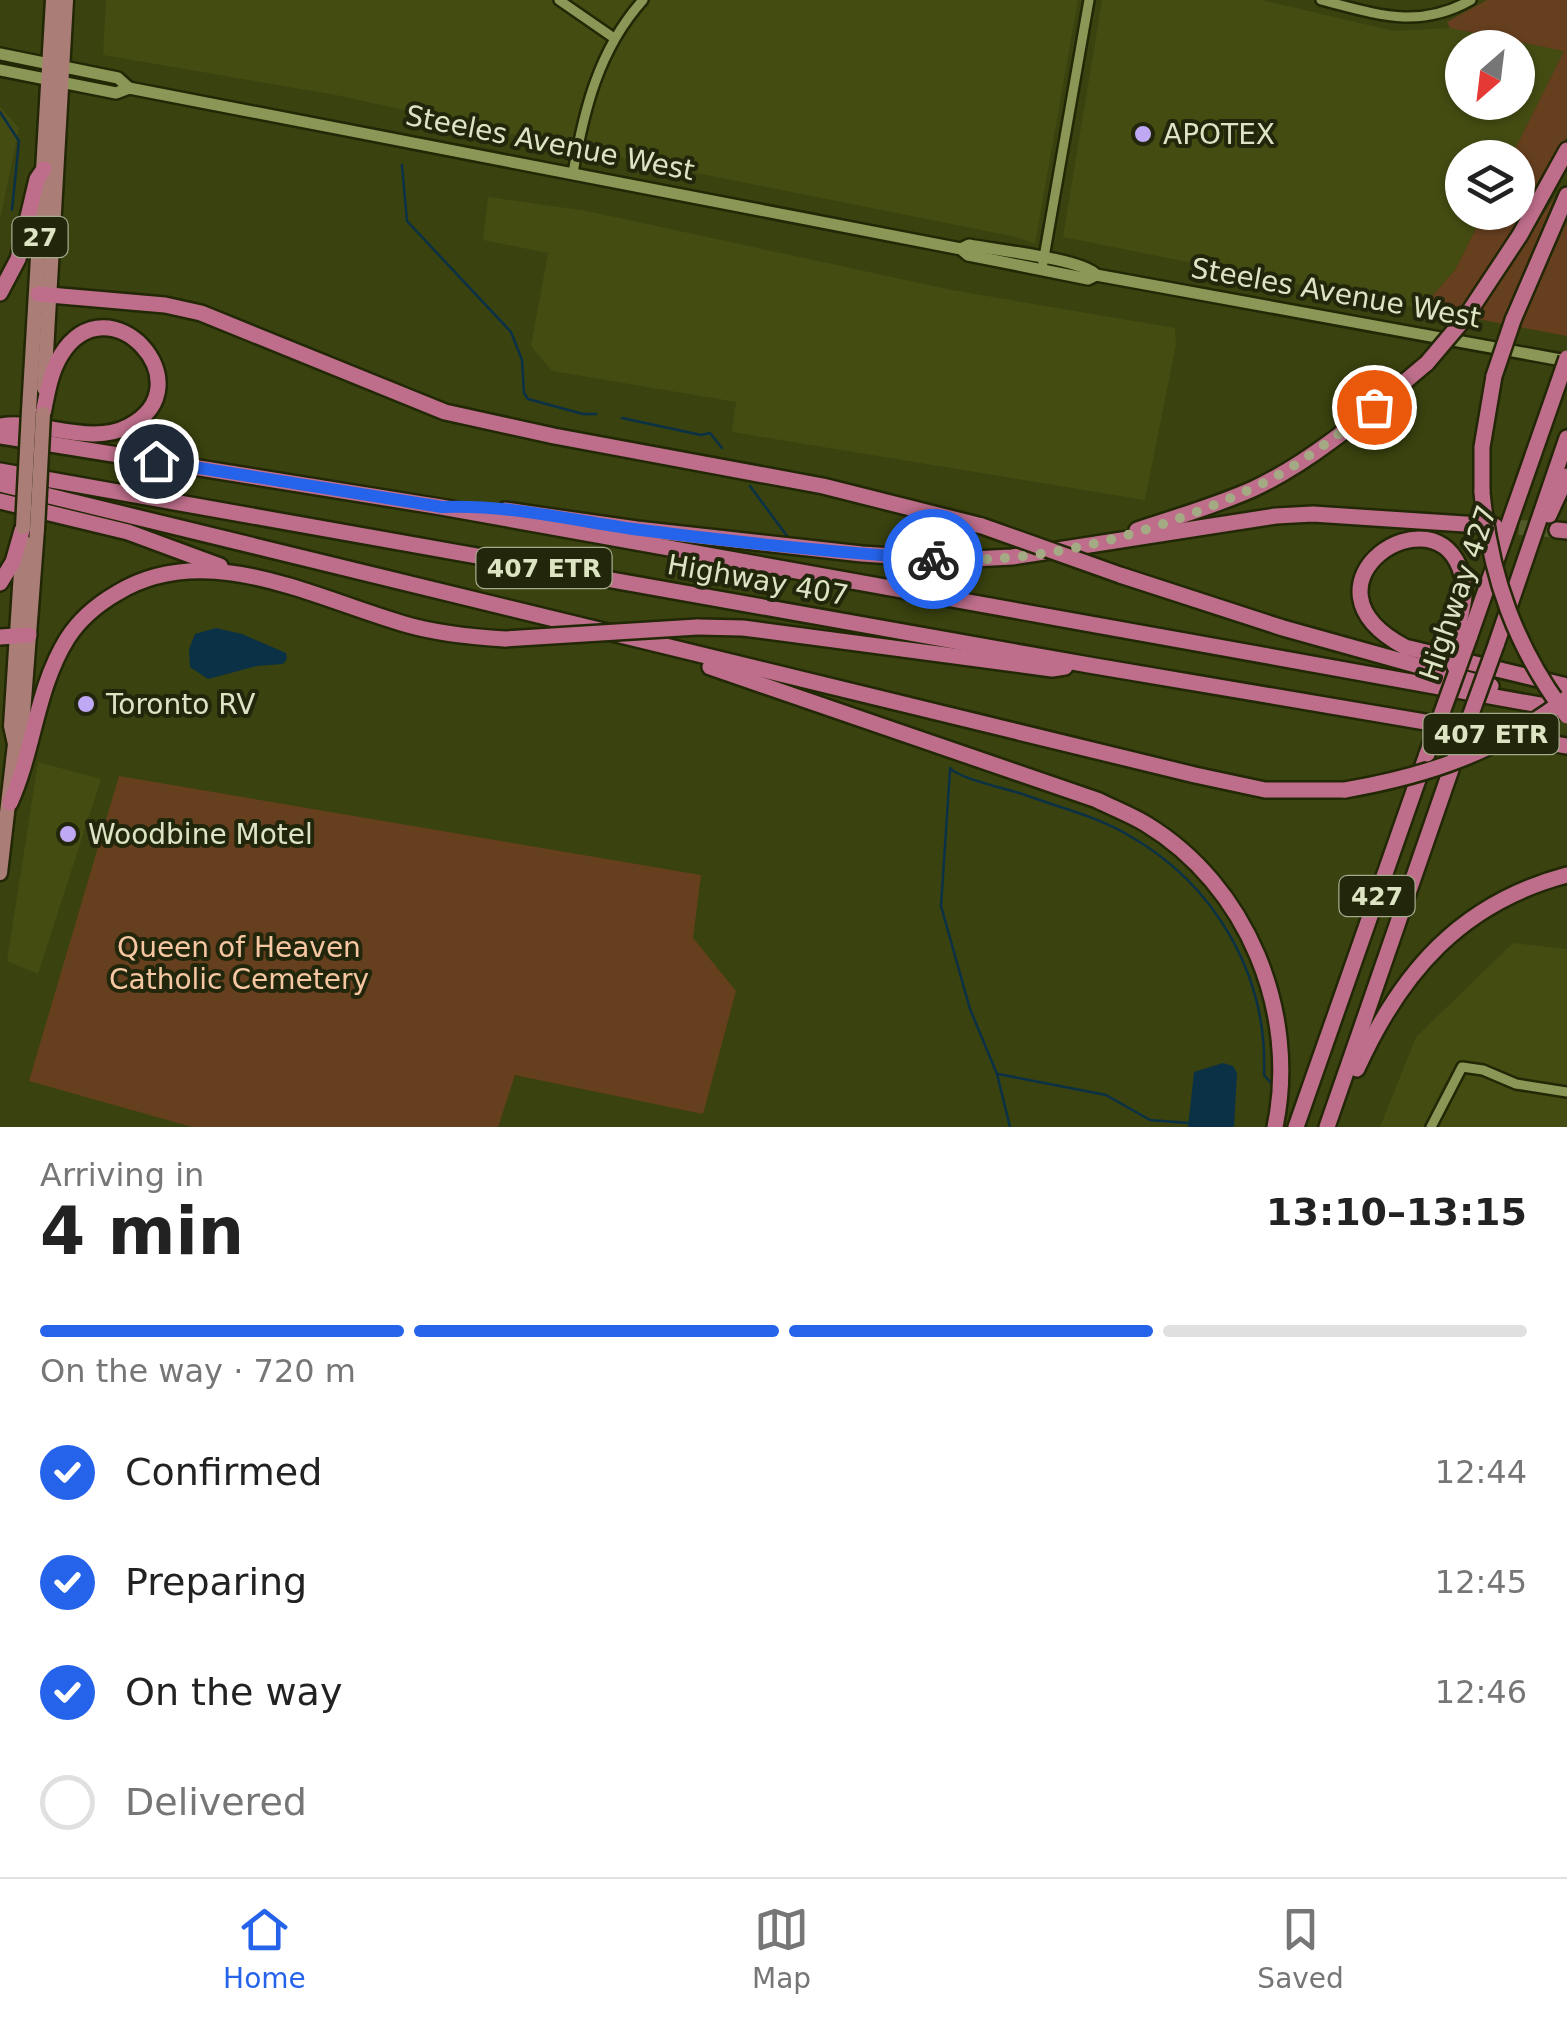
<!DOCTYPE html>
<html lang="en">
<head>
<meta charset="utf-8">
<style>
  body { margin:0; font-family:"DejaVu Sans",sans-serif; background:#f6f6f6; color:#222; height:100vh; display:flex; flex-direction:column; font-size:38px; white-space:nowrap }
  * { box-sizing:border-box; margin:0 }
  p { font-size:32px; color:#767676 }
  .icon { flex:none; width:55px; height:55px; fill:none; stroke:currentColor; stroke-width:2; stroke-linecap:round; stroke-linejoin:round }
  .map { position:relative; height:1127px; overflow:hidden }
  .panel { display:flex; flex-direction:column; background:#fff; flex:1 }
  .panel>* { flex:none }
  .needle { width:65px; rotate:208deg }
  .controls { position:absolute; left:1445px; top:30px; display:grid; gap:20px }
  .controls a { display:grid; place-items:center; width:90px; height:90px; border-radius:50%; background:#fff; box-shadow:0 2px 8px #0004; font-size:50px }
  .pin { position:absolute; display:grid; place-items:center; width:85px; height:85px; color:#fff; margin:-42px; border:5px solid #fff; border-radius:50%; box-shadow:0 2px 10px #0007 }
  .courier { position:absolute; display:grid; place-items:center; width:100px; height:100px; margin:-50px; border:8px solid #2563eb; border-radius:50%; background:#fff; color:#222; box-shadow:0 2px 12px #0007 }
  .overview em { font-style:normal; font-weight:700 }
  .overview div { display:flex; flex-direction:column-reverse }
  .overview { display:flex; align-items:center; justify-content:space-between; height:170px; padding:0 40px }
  h1 { font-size:65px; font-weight:700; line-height:75px }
  .bar { display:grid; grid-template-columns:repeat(4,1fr); gap:15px 10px; align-content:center; height:120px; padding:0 40px }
  .bar i { height:12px; border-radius:8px; background:#e0e0e0 }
  .bar .selected { background:#2563eb }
  .bar p { grid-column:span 4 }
  ol { padding:0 40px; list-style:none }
  li { display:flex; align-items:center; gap:30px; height:110px }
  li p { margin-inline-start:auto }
  li .icon { padding:10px; border-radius:50%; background:#2563eb; color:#fff; stroke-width:4 }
  li:last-child { color:#767676 }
  li i { width:55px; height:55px; border:5px solid #e0e0e0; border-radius:50% }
  .tabs { display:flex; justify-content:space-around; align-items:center; height:140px; border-top:2px solid #e0e0e0; background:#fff; font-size:28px; color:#767676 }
  .tabs a { display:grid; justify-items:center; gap:5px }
  .tabs .selected { color:#2563eb }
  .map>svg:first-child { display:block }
  .built { fill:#444c12; fill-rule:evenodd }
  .green { fill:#663f1f }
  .water { fill:#0b3146 }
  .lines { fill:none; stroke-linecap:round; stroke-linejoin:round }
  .stream { stroke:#0b3146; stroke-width:2.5 }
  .highway-tunnel { stroke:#525a2a; stroke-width:15; stroke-dasharray:15 8; stroke-linecap:butt }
  .street-casing { stroke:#222705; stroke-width:14 }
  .secondary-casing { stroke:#222705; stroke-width:16 }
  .primary-casing { stroke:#222705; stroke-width:19 }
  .highway-casing { stroke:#222705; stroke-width:20 }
  .street { stroke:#8b9756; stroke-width:9 }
  .secondary { stroke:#8b9756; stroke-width:11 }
  .primary { stroke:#aa7e76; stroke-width:14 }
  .highway { stroke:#be6e8b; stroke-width:15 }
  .primary-bridge-casing { stroke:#222705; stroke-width:19; stroke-linecap:butt }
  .highway-bridge-casing { stroke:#222705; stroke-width:20; stroke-linecap:butt }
  .primary-bridge { stroke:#aa7e76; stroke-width:14 }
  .highway-bridge { stroke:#be6e8b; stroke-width:15 }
  .done { stroke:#a4ab84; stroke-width:10; stroke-dasharray:0 18 }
  .route { stroke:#2563eb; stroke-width:12 }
  .poi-dot { fill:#bfa9f4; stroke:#22270c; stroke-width:4 }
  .labels { text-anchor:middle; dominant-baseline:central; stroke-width:8; stroke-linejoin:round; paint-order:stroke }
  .shield { fill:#22270c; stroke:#a5ab8c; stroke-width:2.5 }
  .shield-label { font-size:25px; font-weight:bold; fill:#dde4c3 }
  .poi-label { font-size:28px; fill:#dde4c3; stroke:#22270c; text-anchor:start }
  .street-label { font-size:28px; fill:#dde4c3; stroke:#22270c }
  .park-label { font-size:28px; fill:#f7c6a2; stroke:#22270c }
</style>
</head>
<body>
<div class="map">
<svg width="1567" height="1127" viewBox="0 0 1567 1127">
  <rect width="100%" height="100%" fill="#3a420f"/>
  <!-- built -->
  <g class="built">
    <polygon points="106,0 1078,0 1035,244 1016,237 563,146 341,96 103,55"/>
    <path d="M1102,0H1261L1394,31L1450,28L1564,51L1511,157L1462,158V212L1484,213L1455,270L1421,309L1063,237ZM1462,48H1518V102H1462Z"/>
    <polygon points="0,107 19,128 0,220"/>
    <polygon points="488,197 587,211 952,290 1175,328 1176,344 1145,500 732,432 736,402 552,371 531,346 548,253 483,240"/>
    <polygon points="38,762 101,779 38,974 7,961"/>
    <polygon points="1513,943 1567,949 1567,1127 1380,1127 1416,1037"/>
  </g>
  <!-- green -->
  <g class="green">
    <polygon points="1487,0 1567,0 1567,136 1514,234 1460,315 1421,309 1455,270 1484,213 1518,212 1518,158 1511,157 1564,51 1450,28 1447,22"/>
    <polygon points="1556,195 1503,324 1474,318"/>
    <polygon points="1567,221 1567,336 1519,327"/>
    <polygon points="119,776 701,875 693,938 736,991 703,1114 515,1075 498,1127 192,1127 29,1081"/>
  </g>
  <!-- water -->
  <g class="water">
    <polygon points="216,628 242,634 286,653 287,659 283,664 257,666 208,679 190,667 189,649 195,634"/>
    <polygon points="1223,1063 1233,1066 1237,1073 1234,1127 1188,1127 1194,1072"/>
  </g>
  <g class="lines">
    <!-- stream -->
    <g class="stream">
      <polyline points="0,112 19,141 12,210"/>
      <polyline points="402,165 407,221 511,332 522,360 524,393 528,399 583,414 596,414"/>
      <polyline points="622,418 701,435 710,433 722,448"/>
      <polyline points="750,486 787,536"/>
      <path d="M950,768C961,780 1010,789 1028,796C1061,808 1098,817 1128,835C1215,884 1268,975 1264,1075L1271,1083"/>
      <polyline points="950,770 941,906 970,1009 997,1074 1010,1127"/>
      <polyline points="998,1074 1106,1095 1150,1120 1188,1123"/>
    </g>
    <!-- highway-tunnel -->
    <polyline class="highway-tunnel" points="1496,526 1557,530"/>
    <!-- street casing -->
    <g class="street-casing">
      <g id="street">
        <polyline points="559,0 614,38"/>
        <path d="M1321,0C1376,14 1418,30 1471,0"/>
        <path d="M573,173C584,109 599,49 643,0"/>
        <polyline points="1043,263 1089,0"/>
        <polyline points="1431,1127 1462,1067 1483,1070 1516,1084 1567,1092"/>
      </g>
    </g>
    <!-- secondary casing -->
    <g class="secondary-casing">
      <g id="secondary">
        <polyline points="0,54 118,78 129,88"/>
        <polyline points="0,70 116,93 129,88 961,249 968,255 1088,279 1096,275 1567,361"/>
        <path d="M961,249L969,245C994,250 1083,259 1096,275"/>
      </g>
    </g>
    <!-- primary casing -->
    <g class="primary-casing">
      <g id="primary">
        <polyline points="44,388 66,0"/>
        <polyline points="29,411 53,0"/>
        <polyline points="15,744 11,726 23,541"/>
        <polyline points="0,873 15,744 22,727 37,529"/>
      </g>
    </g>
    <!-- highway casing -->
    <g class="highway-casing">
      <g id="highway">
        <polyline points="0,293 18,259 37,179 44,169"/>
        <polyline points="38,294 165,305 201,313 445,412 554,436 823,486 982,526"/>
        <polyline points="1465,318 1520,235 1567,150"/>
        <polyline points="1513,320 1567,195"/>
        <path d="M0,426C41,419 90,447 129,426C207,385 109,278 61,355C50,373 47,394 43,414"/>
        <polyline points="0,436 441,507 1562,709"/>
        <polyline points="0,471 1089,665 1567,746"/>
        <polyline points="0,484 1195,775 1265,790 1345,790"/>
        <polyline points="1482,492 1482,447 1494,376"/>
        <polyline points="0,501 128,532 220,566"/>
        <polyline points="505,510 637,529 862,554 953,560 1012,557 1276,516 1313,514 1495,526"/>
        <polyline points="1549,515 1567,476"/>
        <path d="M1137,530C1176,517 1215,506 1253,489C1317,459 1373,408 1427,363"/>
        <polyline points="1557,530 1567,531"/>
        <polyline points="1120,575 1283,628 1491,686"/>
        <polyline points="0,583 13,562 23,527"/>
        <polyline points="697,627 743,628 1052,669 1065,667"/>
        <path d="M1456,636C1460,617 1468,595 1462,575C1438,485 1286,584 1405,647L1567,686"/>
        <polyline points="0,637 29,635"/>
        <polyline points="1469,638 1558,384"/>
        <polyline points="1496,645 1567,438"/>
        <path d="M710,667L1097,800C1113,808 1131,815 1146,824C1247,885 1299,1012 1275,1127"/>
        <path d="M10,803C34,750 36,689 67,639C79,620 98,604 117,593C207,538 316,599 408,625C440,634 471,637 505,639"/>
        <path d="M1357,1069C1401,972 1461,903 1567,875"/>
        <polyline points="1296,1127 1427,754"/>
        <polyline points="1327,1127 1455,758"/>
      </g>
    </g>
    <!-- street -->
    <use href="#street" class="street"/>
    <!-- secondary -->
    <use href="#secondary" class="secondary"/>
    <!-- primary -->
    <use href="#primary" class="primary"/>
    <!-- highway -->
    <use href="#highway" class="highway"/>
    <!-- primary-bridge casing -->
    <g class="primary-bridge-casing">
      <g id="primary-bridge">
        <polyline points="23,527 29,411"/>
        <polyline points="37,529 43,414"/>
      </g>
    </g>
    <!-- highway-bridge casing -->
    <g class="highway-bridge-casing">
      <g id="highway-bridge">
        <polyline points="1427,363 1465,318"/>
        <polyline points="1494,376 1513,320"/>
        <polyline points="1558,384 1567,358"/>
        <path d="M1482,492C1490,577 1516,648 1567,716"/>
        <polyline points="982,526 1120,575"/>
        <polyline points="1456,636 1451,657 1457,671"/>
        <polyline points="505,639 697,627"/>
        <polyline points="1427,754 1469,638"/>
        <polyline points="1455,758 1496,645"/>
        <path d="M1345,790C1431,775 1497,752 1567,698"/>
      </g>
    </g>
    <!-- primary-bridge -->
    <use href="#primary-bridge" class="primary-bridge"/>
    <!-- highway-bridge -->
    <use href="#highway-bridge" class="highway-bridge"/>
  </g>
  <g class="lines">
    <!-- done -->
    <path class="done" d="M933,559C1040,566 1156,533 1253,488C1297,468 1336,436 1374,407"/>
    <!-- route -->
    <path class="route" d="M156,461L442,507C505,504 570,520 633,529C732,542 833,552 933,559"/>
  </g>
  <!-- markers -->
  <g class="poi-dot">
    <circle cx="1143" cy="134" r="10"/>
    <circle cx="86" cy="704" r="10"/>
    <circle cx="68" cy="834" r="10"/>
  </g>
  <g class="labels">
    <!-- shield labels -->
    <g class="shield">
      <rect x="12.5" y="217" width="55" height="40" rx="8"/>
      <rect x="476.5" y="548" width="135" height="40" rx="8"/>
      <rect x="1423.5" y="714" width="135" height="40" rx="8"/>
      <rect x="1339.5" y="876" width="75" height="40" rx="8"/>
    </g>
    <g class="shield-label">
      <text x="40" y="237">27</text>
      <text x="544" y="568">407 ETR</text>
      <text x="1491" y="734">407 ETR</text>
      <text x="1377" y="896">427</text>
    </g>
    <!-- poi labels -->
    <g class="poi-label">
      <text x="1163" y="134">APOTEX</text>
      <text x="106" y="704">Toronto RV</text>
      <text x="88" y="834">Woodbine Motel</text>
    </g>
    <!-- street labels -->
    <g class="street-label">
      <text transform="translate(550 143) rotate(11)">Steeles Avenue West</text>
      <text transform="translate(1336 293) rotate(10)">Steeles Avenue West</text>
      <text transform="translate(758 580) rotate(10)">Highway 407</text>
      <text transform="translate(1458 593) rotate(-71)">Highway 427</text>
    </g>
    <!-- park labels -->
    <g class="park-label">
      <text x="239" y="947">Queen of Heaven<tspan x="239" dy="32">Catholic Cemetery</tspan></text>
    </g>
  </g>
</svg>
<div class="controls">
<a><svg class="needle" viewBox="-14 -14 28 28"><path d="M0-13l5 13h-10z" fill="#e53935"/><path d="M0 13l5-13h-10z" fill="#767676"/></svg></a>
<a><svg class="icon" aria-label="layers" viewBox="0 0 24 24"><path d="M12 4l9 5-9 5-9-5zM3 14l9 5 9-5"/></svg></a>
</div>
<div class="pin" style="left:1374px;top:407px;background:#ea580c"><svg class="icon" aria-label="bag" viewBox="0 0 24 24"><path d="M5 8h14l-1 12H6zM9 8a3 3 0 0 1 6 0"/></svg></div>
<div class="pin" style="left:156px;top:461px;background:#1f2937"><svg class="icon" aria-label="home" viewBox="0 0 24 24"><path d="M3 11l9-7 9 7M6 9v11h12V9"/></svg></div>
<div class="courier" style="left:933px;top:559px"><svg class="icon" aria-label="bike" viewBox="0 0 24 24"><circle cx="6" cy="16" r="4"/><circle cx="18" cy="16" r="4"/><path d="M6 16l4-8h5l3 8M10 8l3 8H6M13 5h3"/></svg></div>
</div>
<section class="panel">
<div class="overview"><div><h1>4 min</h1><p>Arriving in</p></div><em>13:10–13:15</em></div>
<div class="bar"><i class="selected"></i><i class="selected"></i><i class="selected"></i><i></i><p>On the way · 720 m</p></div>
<ol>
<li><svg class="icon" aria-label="check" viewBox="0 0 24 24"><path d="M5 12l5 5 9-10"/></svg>Confirmed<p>12:44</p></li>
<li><svg class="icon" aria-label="check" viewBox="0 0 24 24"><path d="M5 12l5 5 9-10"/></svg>Preparing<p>12:45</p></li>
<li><svg class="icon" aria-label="check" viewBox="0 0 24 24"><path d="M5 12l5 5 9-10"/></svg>On the way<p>12:46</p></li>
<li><i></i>Delivered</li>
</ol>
</section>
<nav class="tabs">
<a class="selected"><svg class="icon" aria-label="home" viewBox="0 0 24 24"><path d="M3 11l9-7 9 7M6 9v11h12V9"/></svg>Home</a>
<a><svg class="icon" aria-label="map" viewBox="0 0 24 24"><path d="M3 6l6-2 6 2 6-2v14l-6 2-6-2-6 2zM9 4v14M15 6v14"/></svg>Map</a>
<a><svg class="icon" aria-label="saved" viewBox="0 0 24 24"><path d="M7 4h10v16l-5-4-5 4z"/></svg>Saved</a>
</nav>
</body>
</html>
